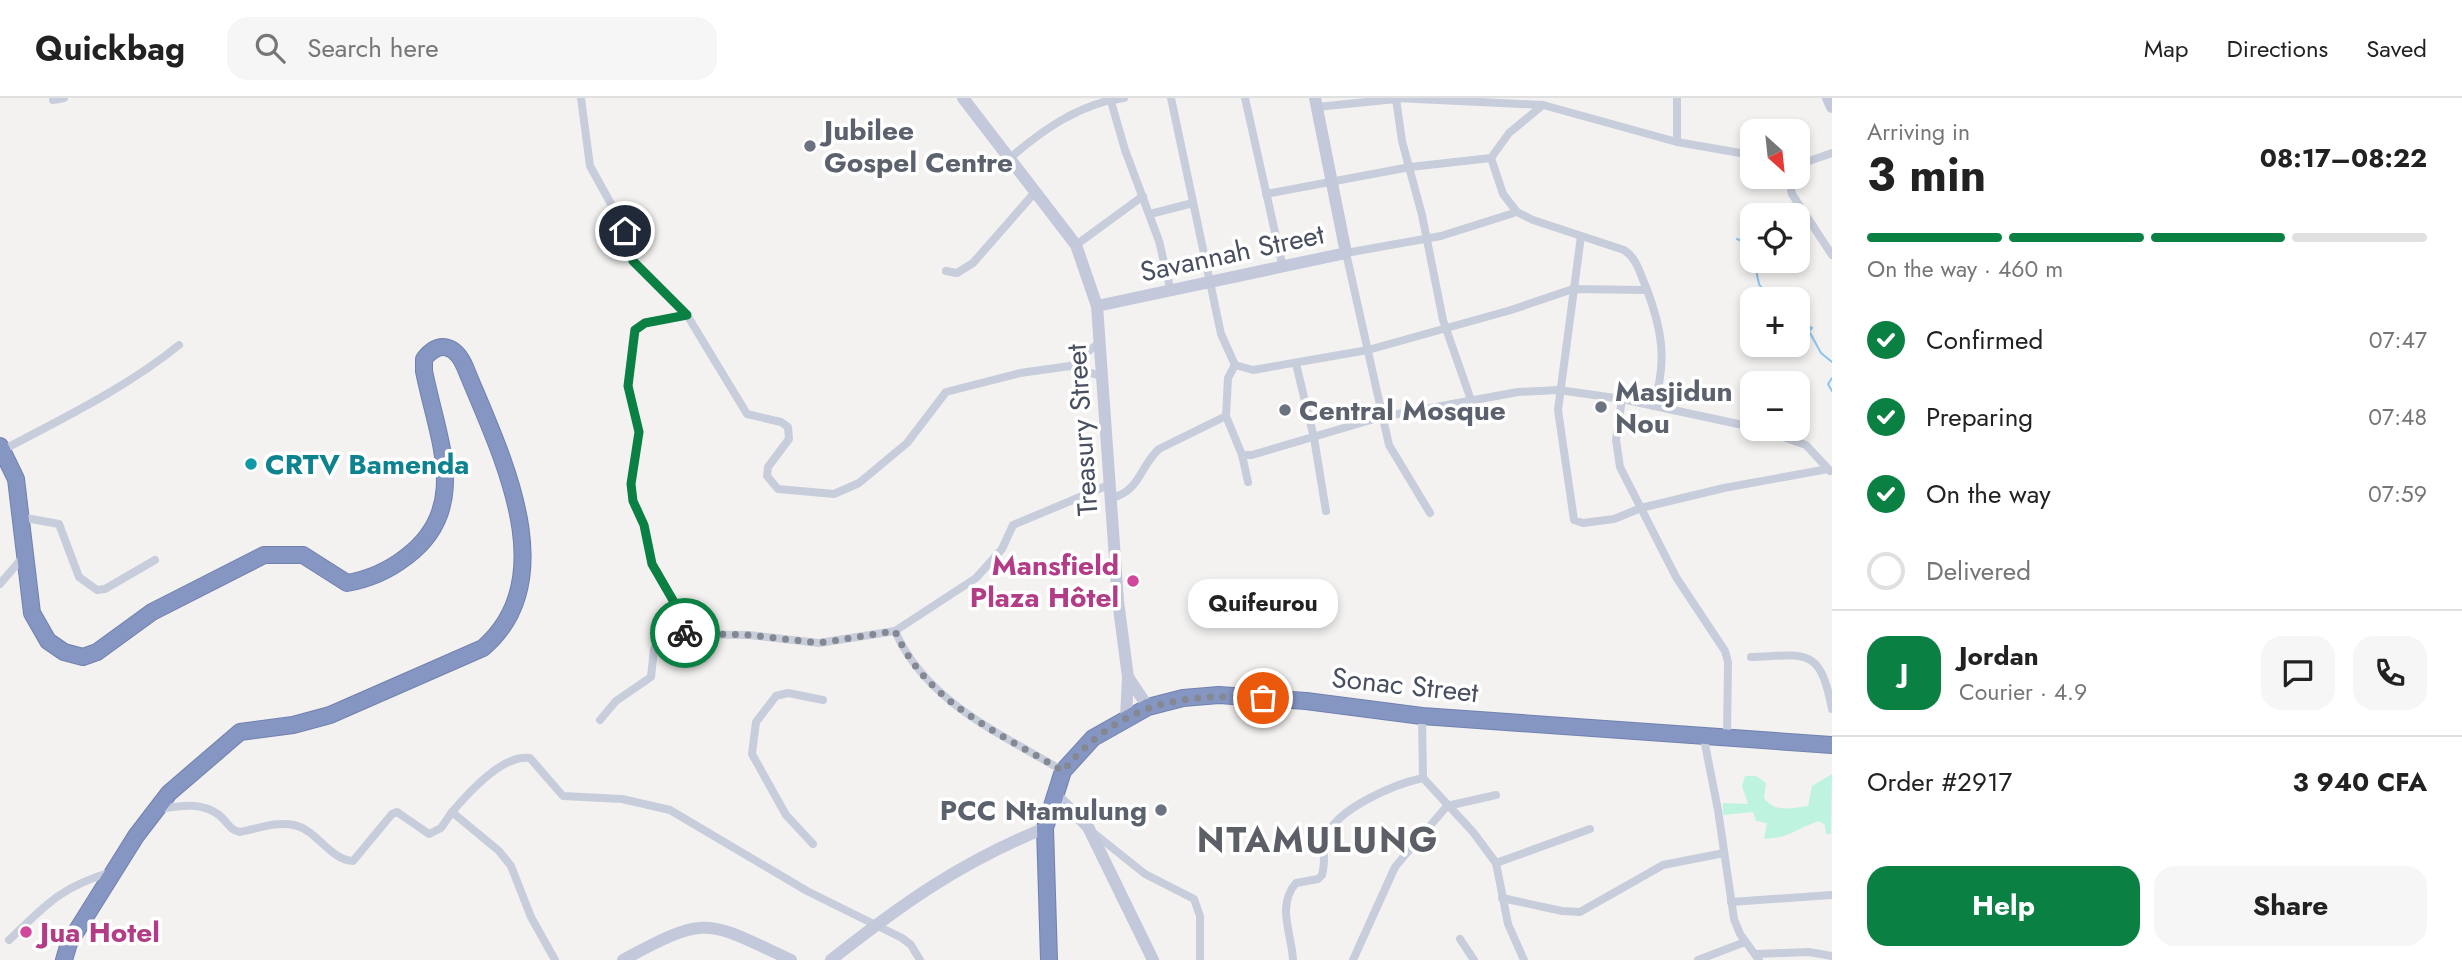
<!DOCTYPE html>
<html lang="en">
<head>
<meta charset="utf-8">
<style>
  body { margin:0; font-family:Jost,sans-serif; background:#f6f6f6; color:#222; height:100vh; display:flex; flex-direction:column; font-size:26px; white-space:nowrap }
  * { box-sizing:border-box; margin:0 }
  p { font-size:23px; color:#767676 }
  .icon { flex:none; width:38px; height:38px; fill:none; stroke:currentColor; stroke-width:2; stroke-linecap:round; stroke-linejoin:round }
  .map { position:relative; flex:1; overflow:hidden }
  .panel { display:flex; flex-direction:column; background:#fff; width:630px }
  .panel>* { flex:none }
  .needle { width:46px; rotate:153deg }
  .buttons { position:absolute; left:1740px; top:21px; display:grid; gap:14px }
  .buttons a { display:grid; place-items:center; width:70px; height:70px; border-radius:14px; background:#fff; box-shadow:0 4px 10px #0003; font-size:35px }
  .pin { position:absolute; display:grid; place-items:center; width:60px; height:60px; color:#fff; margin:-30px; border:4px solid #fff; border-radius:50%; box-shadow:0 2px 7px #0007 }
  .courier { position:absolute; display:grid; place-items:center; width:70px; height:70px; margin:-35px; border:5px solid #0b8043; border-radius:50%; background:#fff; color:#222; box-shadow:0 2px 9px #0007 }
  .bubble { position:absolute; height:49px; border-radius:21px; background:#fff; box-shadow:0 4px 10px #0003; font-size:23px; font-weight:700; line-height:49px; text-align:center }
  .summary em { font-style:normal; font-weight:700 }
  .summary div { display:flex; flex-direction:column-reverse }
  .summary { display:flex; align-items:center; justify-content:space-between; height:119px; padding:0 35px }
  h1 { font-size:46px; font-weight:700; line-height:52px }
  .bar { display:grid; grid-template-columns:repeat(4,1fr); gap:10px 7px; align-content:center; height:84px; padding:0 35px }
  .bar i { height:9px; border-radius:5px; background:#e0e0e0 }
  .bar .selected { background:#0b8043 }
  .bar p { grid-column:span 4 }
  .line { display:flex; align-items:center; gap:18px; padding:0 35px; border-top:2px solid #e0e0e0 }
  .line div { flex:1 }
  .round { display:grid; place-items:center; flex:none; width:74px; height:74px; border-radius:21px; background:#f6f6f6 }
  ol { padding:0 35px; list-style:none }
  li { display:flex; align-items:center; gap:21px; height:77px }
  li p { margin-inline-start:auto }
  li .icon { padding:7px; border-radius:50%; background:#0b8043; color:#fff; stroke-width:4 }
  li:last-child { color:#767676 }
  li i { width:38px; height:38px; border:4px solid #e0e0e0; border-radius:50% }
  .action { display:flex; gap:14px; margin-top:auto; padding:14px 35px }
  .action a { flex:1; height:80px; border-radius:21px; background:#0b8043; color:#fff; font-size:28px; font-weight:700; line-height:80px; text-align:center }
  .action a+a { background:#f6f6f6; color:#222 }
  header { display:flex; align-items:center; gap:42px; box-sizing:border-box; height:98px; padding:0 35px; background:#fff; border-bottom:2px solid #e0e0e0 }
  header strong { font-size:33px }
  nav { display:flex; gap:38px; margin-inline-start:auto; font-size:24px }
  .search { width:490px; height:63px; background:#f6f6f6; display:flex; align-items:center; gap:18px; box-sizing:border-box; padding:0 24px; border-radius:21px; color:#767676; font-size:26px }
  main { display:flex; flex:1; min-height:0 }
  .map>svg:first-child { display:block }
  .green { fill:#bef3df }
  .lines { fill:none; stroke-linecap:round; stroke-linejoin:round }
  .stream { stroke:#89c4f2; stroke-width:2 }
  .highway-casing { stroke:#7181af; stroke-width:18 }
  .street { stroke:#c7cdda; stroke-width:8 }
  .secondary { stroke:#c3c9db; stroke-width:12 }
  .highway { stroke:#8696c3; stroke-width:16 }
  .done { stroke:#848893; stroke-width:7; stroke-dasharray:0 12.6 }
  .route { stroke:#0b8043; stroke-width:9 }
  .worship-dot { fill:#6b7280; stroke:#fff; stroke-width:2.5 }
  .culture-dot { fill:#0f9aa8; stroke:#fff; stroke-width:2.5 }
  .hotel-dot { fill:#d1479c; stroke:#fff; stroke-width:2.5 }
  .labels { text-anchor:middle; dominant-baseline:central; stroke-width:7; stroke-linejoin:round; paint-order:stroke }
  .worship-label { font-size:28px; font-weight:bold; fill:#5b616d; stroke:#fff; text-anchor:start }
  .street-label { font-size:28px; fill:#484f60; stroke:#fff }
  .culture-label { font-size:28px; font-weight:bold; fill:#0d838f; stroke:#fff; text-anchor:start }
  .hotel-label { font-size:28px; font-weight:bold; fill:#b23c85; stroke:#fff; text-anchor:end }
  .district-label { font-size:35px; font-weight:bold; letter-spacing:2px; fill:#5d5f67; stroke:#fff }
</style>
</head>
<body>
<header>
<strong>Quickbag</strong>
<div class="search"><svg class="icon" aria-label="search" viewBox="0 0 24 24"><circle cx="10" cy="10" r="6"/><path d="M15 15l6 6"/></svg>Search here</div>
<nav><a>Map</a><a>Directions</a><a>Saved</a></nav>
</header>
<main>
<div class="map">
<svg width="1832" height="862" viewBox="0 0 1832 862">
  <rect width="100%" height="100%" fill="#f4f2f1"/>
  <!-- green -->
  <path class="green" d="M1832,676L1831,736H1826L1825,727L1819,723C1797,730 1790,740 1764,741L1767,725L1756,723L1753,714L1723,717V705L1748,706L1742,688L1745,678H1756L1766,685L1764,700C1775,715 1791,710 1808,708L1812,688Z"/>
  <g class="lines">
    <!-- stream -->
    <g class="stream">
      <polyline points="1737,141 1749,146 1752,151"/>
      <polyline points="1754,163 1759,186 1769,201"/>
      <polyline points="1797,222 1812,230 1809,233 1821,255 1832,264"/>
      <polyline points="1832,280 1828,286 1832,293"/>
    </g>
    <!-- highway casing -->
    <g class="highway-casing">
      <g id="highway">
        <path d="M0,348L16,381L32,515L48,543L64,554L83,559L97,554L152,514L264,457H303L347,485C370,481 388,473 406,459C472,410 437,340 424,273V261C440,241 456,248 465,269C498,351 566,479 483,550L330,617L293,627L240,634L169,695L136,738L69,845L64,862"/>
        <polyline points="1049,862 1045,730 1063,673 1093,640 1148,609 1183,600 1219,597 1306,603 1422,618 1832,647"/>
      </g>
    </g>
    <!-- street -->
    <g class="street">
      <polyline points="581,0 590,68 621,124 633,163 687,217 747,316 781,324 788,329 789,341 768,369 767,378 778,391 834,396 859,385 907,345 946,294 1020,275 1070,268 1103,279"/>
      <polyline points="1110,0 1125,52 1159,143 1171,194"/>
      <polyline points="1171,0 1221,236 1235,267 1253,272 1368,252 1511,212 1573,191 1646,192"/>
      <polyline points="1245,0 1283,170"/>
      <polyline points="1396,0 1543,7 1677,44 1752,57"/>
      <polyline points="1677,0 1677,44"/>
      <polyline points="53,2 64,0"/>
      <path d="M1543,7L1509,35L1491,60L1503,96L1517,114L1533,122L1624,152C1637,160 1640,176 1646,189C1662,231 1668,264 1653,308"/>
      <polyline points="1317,9 1396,1 1402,43 1422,117 1443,222 1471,302"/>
      <path d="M1009,61C1041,33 1080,5 1124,0"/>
      <polyline points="1797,63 1809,63 1832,55"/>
      <polyline points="1788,79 1792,96 1832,157"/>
      <polyline points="1266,96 1410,69 1491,60"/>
      <polyline points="1150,116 1193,105"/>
      <polyline points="1581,138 1558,312 1574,422 1583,425 1614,421 1641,410 1724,390 1828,371"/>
      <polyline points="1076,147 1143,98"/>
      <polyline points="946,173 957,175 973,165 1036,93"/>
      <polyline points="1296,266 1314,340 1326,413"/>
      <polyline points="1070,268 1100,244"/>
      <polyline points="1622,301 1616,342 1620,369 1676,479 1725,553 1728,564 1727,638"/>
      <polyline points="1226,318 1242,357 1252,357 1381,319 1518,294 1559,292 1622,301 1752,329"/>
      <polyline points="1760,331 1806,347 1830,373"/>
      <path d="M3,352C63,320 126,290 179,247"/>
      <polyline points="1242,357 1248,384"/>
      <path d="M1112,400C1140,393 1140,368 1159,351L1226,318L1228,280L1235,267"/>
      <polyline points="1430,415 1389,347 1346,155 1441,138 1517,114"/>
      <polyline points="20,419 59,426 79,479 97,492 105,491 155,462"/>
      <polyline points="0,486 24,458"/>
      <path d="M895,533C927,605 1000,635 1063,673"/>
      <polyline points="676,535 674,504 652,466 644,427 633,403 631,386 639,334 628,288 634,232 644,225 687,217"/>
      <path d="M1751,559C1806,557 1820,548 1832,611"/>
      <polyline points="1422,618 1423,680"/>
      <polyline points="600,622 616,603 651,579 654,551 663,536 749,537 819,545 895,533 976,480 1002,451 1013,427 1111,386"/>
      <polyline points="1703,636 1718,712 1734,821 1740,836 1759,862"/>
      <path d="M158,711C178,708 201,703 219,717C227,723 229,732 240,734C257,731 276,723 294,727C317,732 330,762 353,763L392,716L397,714L429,736L441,730L452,714"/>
      <polyline points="1095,736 1145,776 1194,801 1200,818 1200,862"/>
      <polyline points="813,746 786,717 752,656 756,624 776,598 788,595 823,602"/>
      <polyline points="1496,765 1590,731"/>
      <polyline points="1502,800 1562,813 1580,814 1663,767 1724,755"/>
      <polyline points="1731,804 1832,797"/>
      <polyline points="1460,841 1474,862"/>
      <path d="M9,842C47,806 59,790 111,774"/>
      <polyline points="1756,856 1809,854 1832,858"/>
      <path d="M555,862L531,819L511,768L499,753L452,714C469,694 503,656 530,660L563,698L622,701L670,712L807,793L902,840L911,847L920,862"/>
      <path d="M1293,862C1292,836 1276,808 1296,785L1318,781L1322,777C1326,764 1322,750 1326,739C1337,710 1395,686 1423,680L1473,734L1496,765L1508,826L1524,862"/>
      <polyline points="1353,862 1395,769 1411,750 1447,708 1496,697"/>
      <polyline points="1698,862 1745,844"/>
    </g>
    <!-- secondary -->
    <g class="secondary">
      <polyline points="963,0 1076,147 1097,208 1118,503 1128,579 1126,619"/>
      <polyline points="1828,0 1832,9"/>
      <polyline points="1097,208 1346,155 1315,0"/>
      <polyline points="1128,579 1148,609"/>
      <polyline points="1056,697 1088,729 1153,862"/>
      <path d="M623,862C708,816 705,822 791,862"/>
      <path d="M831,862C902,806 959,765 1045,730"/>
    </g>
    <!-- highway -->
    <use href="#highway" class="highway"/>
  </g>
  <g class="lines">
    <!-- done -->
    <path class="done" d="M685,535L749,537L819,545L895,533C926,605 1000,635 1063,673C1119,606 1178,594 1263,600"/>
    <!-- route -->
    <polyline class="route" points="625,133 633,163 687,217 645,225 635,232 628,288 639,334 631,386 633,403 644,427 652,466 674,504 676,535 685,535"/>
  </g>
  <!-- markers -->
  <g class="worship-dot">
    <circle cx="810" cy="48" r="7"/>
    <circle cx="1601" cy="309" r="7"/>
    <circle cx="1285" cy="312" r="7"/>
    <circle cx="1161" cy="712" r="7"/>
  </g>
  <circle class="culture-dot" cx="251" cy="366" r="7"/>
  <g class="hotel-dot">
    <circle cx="1133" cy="483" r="7"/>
    <circle cx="26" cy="834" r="7"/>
  </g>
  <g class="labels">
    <!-- worship labels -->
    <g class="worship-label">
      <text x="824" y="32">Jubilee<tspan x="824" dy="32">Gospel Centre</tspan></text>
      <text x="1615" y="293">Masjidun<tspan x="1615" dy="32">Nou</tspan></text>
      <text x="1299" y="312">Central Mosque</text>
      <text x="1147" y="712" text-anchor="end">PCC Ntamulung</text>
    </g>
    <!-- street labels -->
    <g class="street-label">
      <text transform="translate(1232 155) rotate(-12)">Savannah Street</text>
      <text transform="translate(1082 332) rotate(-94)">Treasury Street</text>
      <text transform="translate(1405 587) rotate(6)">Sonac Street</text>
    </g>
    <!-- culture labels -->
    <g class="culture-label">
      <text x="265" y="366">CRTV Bamenda</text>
    </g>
    <!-- hotel labels -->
    <g class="hotel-label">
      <text x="1119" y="467">Mansfield<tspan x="1119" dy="32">Plaza Hôtel</tspan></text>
      <text x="40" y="834" text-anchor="start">Jua Hotel</text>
    </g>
    <!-- district labels -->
    <g class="district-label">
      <text x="1318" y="742">NTAMULUNG</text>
    </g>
  </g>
</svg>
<div class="buttons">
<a><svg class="needle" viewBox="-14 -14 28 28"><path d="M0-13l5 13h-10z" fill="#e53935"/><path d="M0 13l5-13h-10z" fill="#767676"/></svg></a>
<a><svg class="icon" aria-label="locate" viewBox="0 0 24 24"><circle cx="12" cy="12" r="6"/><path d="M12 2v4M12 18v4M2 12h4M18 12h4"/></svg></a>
<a>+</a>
<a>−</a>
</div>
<div class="pin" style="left:1263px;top:600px;background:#ea580c"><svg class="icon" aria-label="bag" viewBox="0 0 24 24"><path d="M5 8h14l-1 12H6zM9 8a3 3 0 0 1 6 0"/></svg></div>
<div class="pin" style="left:625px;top:133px;background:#1f2937"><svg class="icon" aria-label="home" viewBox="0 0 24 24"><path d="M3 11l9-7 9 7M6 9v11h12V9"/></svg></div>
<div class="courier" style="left:685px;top:535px"><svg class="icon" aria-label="bike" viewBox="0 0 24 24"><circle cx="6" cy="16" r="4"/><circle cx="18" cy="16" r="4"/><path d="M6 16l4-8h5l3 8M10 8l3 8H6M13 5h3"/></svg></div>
<div class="bubble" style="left:1188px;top:481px;width:150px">Quifeurou</div>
</div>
<section class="panel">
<div class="summary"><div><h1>3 min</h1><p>Arriving in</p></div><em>08:17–08:22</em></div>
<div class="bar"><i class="selected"></i><i class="selected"></i><i class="selected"></i><i></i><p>On the way · 460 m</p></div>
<ol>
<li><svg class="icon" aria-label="check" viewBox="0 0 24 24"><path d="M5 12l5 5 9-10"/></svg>Confirmed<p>07:47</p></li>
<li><svg class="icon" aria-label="check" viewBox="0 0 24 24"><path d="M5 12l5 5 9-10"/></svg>Preparing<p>07:48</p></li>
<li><svg class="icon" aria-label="check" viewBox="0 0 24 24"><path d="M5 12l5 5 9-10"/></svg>On the way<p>07:59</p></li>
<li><i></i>Delivered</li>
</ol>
<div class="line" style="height:126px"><b class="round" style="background:#0b8043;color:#fff">J</b><div><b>Jordan</b><p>Courier · 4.9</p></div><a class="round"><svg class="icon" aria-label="chat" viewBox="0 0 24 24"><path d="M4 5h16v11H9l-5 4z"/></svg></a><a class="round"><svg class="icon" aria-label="phone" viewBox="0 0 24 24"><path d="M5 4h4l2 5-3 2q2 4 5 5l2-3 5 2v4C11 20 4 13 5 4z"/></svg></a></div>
<div class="line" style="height:91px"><div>Order #2917</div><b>3 940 CFA</b></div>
<div class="action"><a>Help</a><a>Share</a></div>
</section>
</main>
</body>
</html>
